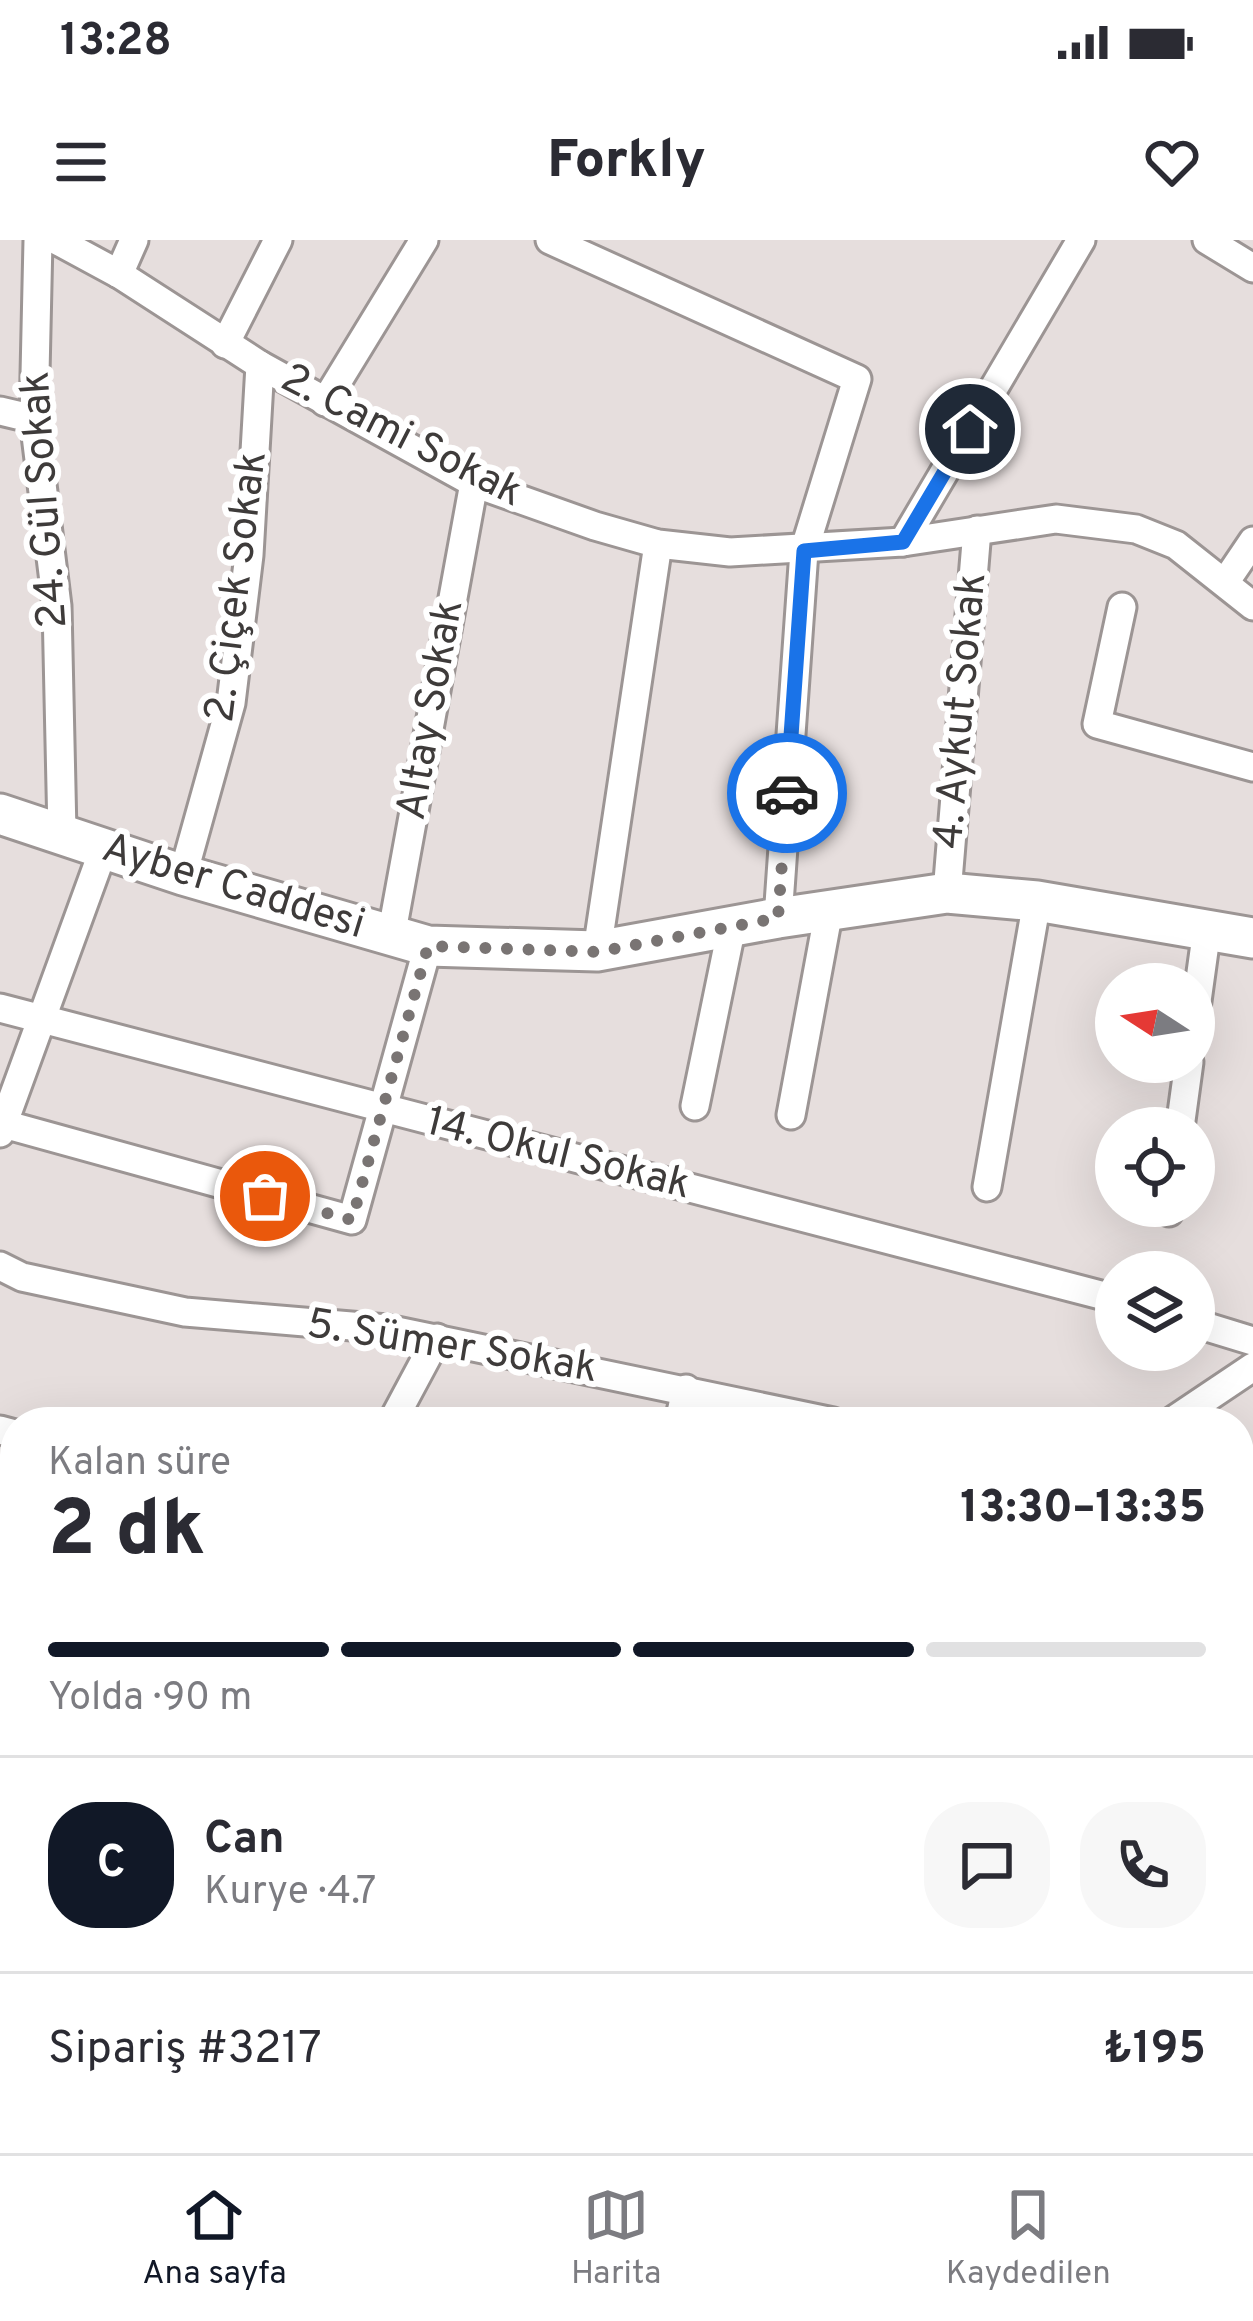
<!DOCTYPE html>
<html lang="tr">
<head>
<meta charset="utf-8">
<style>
  body { margin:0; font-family:Overpass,sans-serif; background:#f7f7f7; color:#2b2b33; height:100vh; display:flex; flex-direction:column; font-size:45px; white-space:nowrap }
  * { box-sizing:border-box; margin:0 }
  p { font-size:39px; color:#7c7c81 }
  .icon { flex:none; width:66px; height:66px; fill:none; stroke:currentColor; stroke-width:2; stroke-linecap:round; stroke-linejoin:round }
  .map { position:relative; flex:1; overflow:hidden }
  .details { position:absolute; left:0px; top:1167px; width:1254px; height:747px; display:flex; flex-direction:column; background:#fff; border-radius:48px 48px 0 0; box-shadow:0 12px 48px #0002 }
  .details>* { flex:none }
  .needle { width:78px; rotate:282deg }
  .tools { position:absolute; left:1095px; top:723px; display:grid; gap:24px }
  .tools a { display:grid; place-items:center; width:120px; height:120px; border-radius:50%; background:#fff; box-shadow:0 12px 48px #0002; font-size:60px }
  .pin { position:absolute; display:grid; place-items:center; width:102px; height:102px; color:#fff; margin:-51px; border:6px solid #fff; border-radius:50%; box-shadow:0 3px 12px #0007 }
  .courier { position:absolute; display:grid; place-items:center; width:120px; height:120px; margin:-60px; border:9px solid #1a73e8; border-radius:50%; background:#fff; color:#222; box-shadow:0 3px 15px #0007 }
  .summary em { font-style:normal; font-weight:800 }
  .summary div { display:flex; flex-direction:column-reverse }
  .summary { display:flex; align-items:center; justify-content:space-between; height:204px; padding:0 48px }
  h1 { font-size:78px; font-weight:800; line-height:90px }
  .bar { display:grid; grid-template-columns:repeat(4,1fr); gap:18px 12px; align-content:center; height:144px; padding:0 48px }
  .bar i { height:15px; border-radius:9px; background:#e1e1e2 }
  .bar .current { background:#111827 }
  .bar p { grid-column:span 4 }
  .line { display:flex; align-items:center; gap:30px; padding:0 48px; border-top:3px solid #e1e1e2 }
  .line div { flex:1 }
  .round { display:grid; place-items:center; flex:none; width:126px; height:126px; border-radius:48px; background:#f7f7f7 }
  .status { display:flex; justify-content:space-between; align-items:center; height:84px; padding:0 60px; background:#fff; direction:ltr }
  .status svg { height:33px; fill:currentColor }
  header { display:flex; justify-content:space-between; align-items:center; height:156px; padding:0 48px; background:#fff; font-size:54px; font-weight:800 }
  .tab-bar { display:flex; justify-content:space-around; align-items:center; height:168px; border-top:3px solid #e1e1e2; background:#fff; font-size:33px; color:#7c7c81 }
  .tab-bar a { display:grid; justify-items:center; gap:6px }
  .tab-bar .current { color:#111827 }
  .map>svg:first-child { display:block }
  .building { fill:#672a40 }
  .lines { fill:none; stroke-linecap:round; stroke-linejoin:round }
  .minor-casing { stroke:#9c9594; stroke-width:33 }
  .secondary-casing { stroke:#9c9594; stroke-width:45 }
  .minor { stroke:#fff; stroke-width:27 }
  .secondary { stroke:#fff; stroke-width:39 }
  .done { stroke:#797473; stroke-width:12; stroke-dasharray:0 21.6 }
  .route { stroke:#1a73e8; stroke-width:15 }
  .labels { text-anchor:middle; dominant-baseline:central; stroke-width:12; stroke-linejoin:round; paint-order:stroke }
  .street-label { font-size:42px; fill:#3e3b3a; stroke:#fff }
</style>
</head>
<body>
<div class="status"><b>13:28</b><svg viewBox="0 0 49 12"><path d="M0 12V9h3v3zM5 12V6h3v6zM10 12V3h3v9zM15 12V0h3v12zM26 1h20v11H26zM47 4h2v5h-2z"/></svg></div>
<header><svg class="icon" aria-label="menu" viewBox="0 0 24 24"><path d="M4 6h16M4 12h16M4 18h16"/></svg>Forkly<svg class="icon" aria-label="heart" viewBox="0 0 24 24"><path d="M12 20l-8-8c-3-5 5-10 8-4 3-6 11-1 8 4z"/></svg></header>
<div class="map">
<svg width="1253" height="1913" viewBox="0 0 1253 1913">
  <rect width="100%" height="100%" fill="#e6dedd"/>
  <!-- building -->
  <polygon class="building" points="1252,1235 1253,1235 1253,1376 1239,1372 1239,1273"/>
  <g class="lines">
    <!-- minor casing -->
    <g class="minor-casing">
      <g id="minor">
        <polyline points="38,0 34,179 57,366 62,593"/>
        <polyline points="56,0 119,34 260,125 474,243 595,286 658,304 730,312 903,302 1056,279 1136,289 1176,305 1253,366"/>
        <polyline points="550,0 857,139 804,311 778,678"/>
        <polyline points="1207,0 1253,28"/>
        <polyline points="119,34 134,0"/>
        <polyline points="225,104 278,0"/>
        <polyline points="325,162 424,0"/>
        <polyline points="0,171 34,179"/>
        <polyline points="903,302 1081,0"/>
        <polyline points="1226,341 1253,301"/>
        <polyline points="1122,367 1097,484 1253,527"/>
        <polyline points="183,635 231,463 249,315 260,125"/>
        <polyline points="947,653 977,290"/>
        <polyline points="391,697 474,243"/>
        <polyline points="597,711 658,304"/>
        <polyline points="0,768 1116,1059"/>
        <polyline points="1194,783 1207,689"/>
        <polyline points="695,866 732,686"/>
        <polyline points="791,875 829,670"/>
        <polyline points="0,883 352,980 428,706"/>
        <polyline points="1180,888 1189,822"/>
        <polyline points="0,893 104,608"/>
        <polyline points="987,947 1037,661"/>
        <polyline points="1169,972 1169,966"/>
        <polyline points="0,1026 22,1037 185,1072 387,1089 833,1182"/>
        <polyline points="1194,1083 1253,1101"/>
        <polyline points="392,1182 437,1098"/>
        <polyline points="679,1182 686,1149"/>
        <polyline points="1171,1182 1253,1127"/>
        <polyline points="0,1190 15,1194"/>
        <polyline points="0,1388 15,1330"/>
        <polyline points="0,1420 15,1423"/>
        <polyline points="0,1567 15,1574"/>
        <polyline points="0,1731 15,1738"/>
        <polyline points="1239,1796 1253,1801"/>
        <polyline points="84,1899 85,1913"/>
        <polyline points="247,1899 274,1913"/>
        <polyline points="729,1899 779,1913"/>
        <polyline points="976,1913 985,1899"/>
      </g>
    </g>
    <!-- secondary casing -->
    <g class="secondary-casing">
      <g id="secondary">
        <polyline points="0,574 183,635 428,706 597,711 778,678 947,653 1037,661 1253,698"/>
        <polyline points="1239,1868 1253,1828"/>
        <polyline points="1223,1913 1228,1899"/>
      </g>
    </g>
    <!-- minor -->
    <use href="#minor" class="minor"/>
    <!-- secondary -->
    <use href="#secondary" class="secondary"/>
  </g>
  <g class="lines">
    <!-- done -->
    <polyline class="done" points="265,956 352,980 428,706 597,712 778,678 787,553"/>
    <!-- route -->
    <polyline class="route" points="787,553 804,311 903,302 970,189"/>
  </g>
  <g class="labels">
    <!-- street labels -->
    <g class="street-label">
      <text transform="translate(401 197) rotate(27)">2. Cami Sokak</text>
      <text transform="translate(46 260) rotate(-94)">24. Gül Sokak</text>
      <text transform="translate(238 347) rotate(-83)">2. Çiçek Sokak</text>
      <text transform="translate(432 470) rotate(-80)">Altay Sokak</text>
      <text transform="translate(962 471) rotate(-85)">4. Aykut Sokak</text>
      <text transform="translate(233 648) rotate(17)">Ayber Caddesi</text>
      <text transform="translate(558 915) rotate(14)">14. Okul Sokak</text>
      <text transform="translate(452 1108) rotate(9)">5. Sümer Sokak</text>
    </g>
  </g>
</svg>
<div class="tools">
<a><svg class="needle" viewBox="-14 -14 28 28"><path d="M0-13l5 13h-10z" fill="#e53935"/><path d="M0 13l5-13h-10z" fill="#7c7c81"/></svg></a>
<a><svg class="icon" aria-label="locate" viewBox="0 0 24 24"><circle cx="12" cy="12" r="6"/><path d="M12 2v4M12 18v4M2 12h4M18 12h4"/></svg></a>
<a><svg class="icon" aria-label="layers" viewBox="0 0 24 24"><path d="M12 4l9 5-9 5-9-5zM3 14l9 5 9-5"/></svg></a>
</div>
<div class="pin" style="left:265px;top:956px;background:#ea580c"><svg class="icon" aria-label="bag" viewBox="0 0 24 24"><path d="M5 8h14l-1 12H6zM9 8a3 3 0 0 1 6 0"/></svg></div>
<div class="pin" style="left:970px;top:189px;background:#1f2937"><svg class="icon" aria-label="home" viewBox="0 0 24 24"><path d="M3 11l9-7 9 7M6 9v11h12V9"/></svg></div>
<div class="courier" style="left:787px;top:553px"><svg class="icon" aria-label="car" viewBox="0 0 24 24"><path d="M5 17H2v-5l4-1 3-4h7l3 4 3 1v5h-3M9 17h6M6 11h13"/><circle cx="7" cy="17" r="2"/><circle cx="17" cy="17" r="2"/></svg></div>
<section class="details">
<div class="summary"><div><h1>2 dk</h1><p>Kalan süre</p></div><em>13:30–13:35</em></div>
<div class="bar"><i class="current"></i><i class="current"></i><i class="current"></i><i></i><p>Yolda · 90 m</p></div>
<div class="line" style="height:216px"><b class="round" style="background:#111827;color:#fff">C</b><div><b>Can</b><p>Kurye · 4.7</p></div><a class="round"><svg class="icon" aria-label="chat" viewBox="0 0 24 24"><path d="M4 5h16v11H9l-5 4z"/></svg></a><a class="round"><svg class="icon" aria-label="phone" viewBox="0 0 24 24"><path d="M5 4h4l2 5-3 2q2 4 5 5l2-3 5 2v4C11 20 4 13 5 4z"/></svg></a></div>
<div class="line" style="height:156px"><div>Sipariş #3217</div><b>₺195</b></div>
</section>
</div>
<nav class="tab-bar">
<a class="current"><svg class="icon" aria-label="home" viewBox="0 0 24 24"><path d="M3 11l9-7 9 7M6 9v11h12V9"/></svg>Ana sayfa</a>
<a><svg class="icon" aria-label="map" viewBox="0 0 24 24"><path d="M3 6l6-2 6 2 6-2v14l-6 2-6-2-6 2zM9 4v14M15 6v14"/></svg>Harita</a>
<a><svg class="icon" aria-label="saved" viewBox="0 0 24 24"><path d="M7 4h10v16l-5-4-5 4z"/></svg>Kaydedilen</a>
</nav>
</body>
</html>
